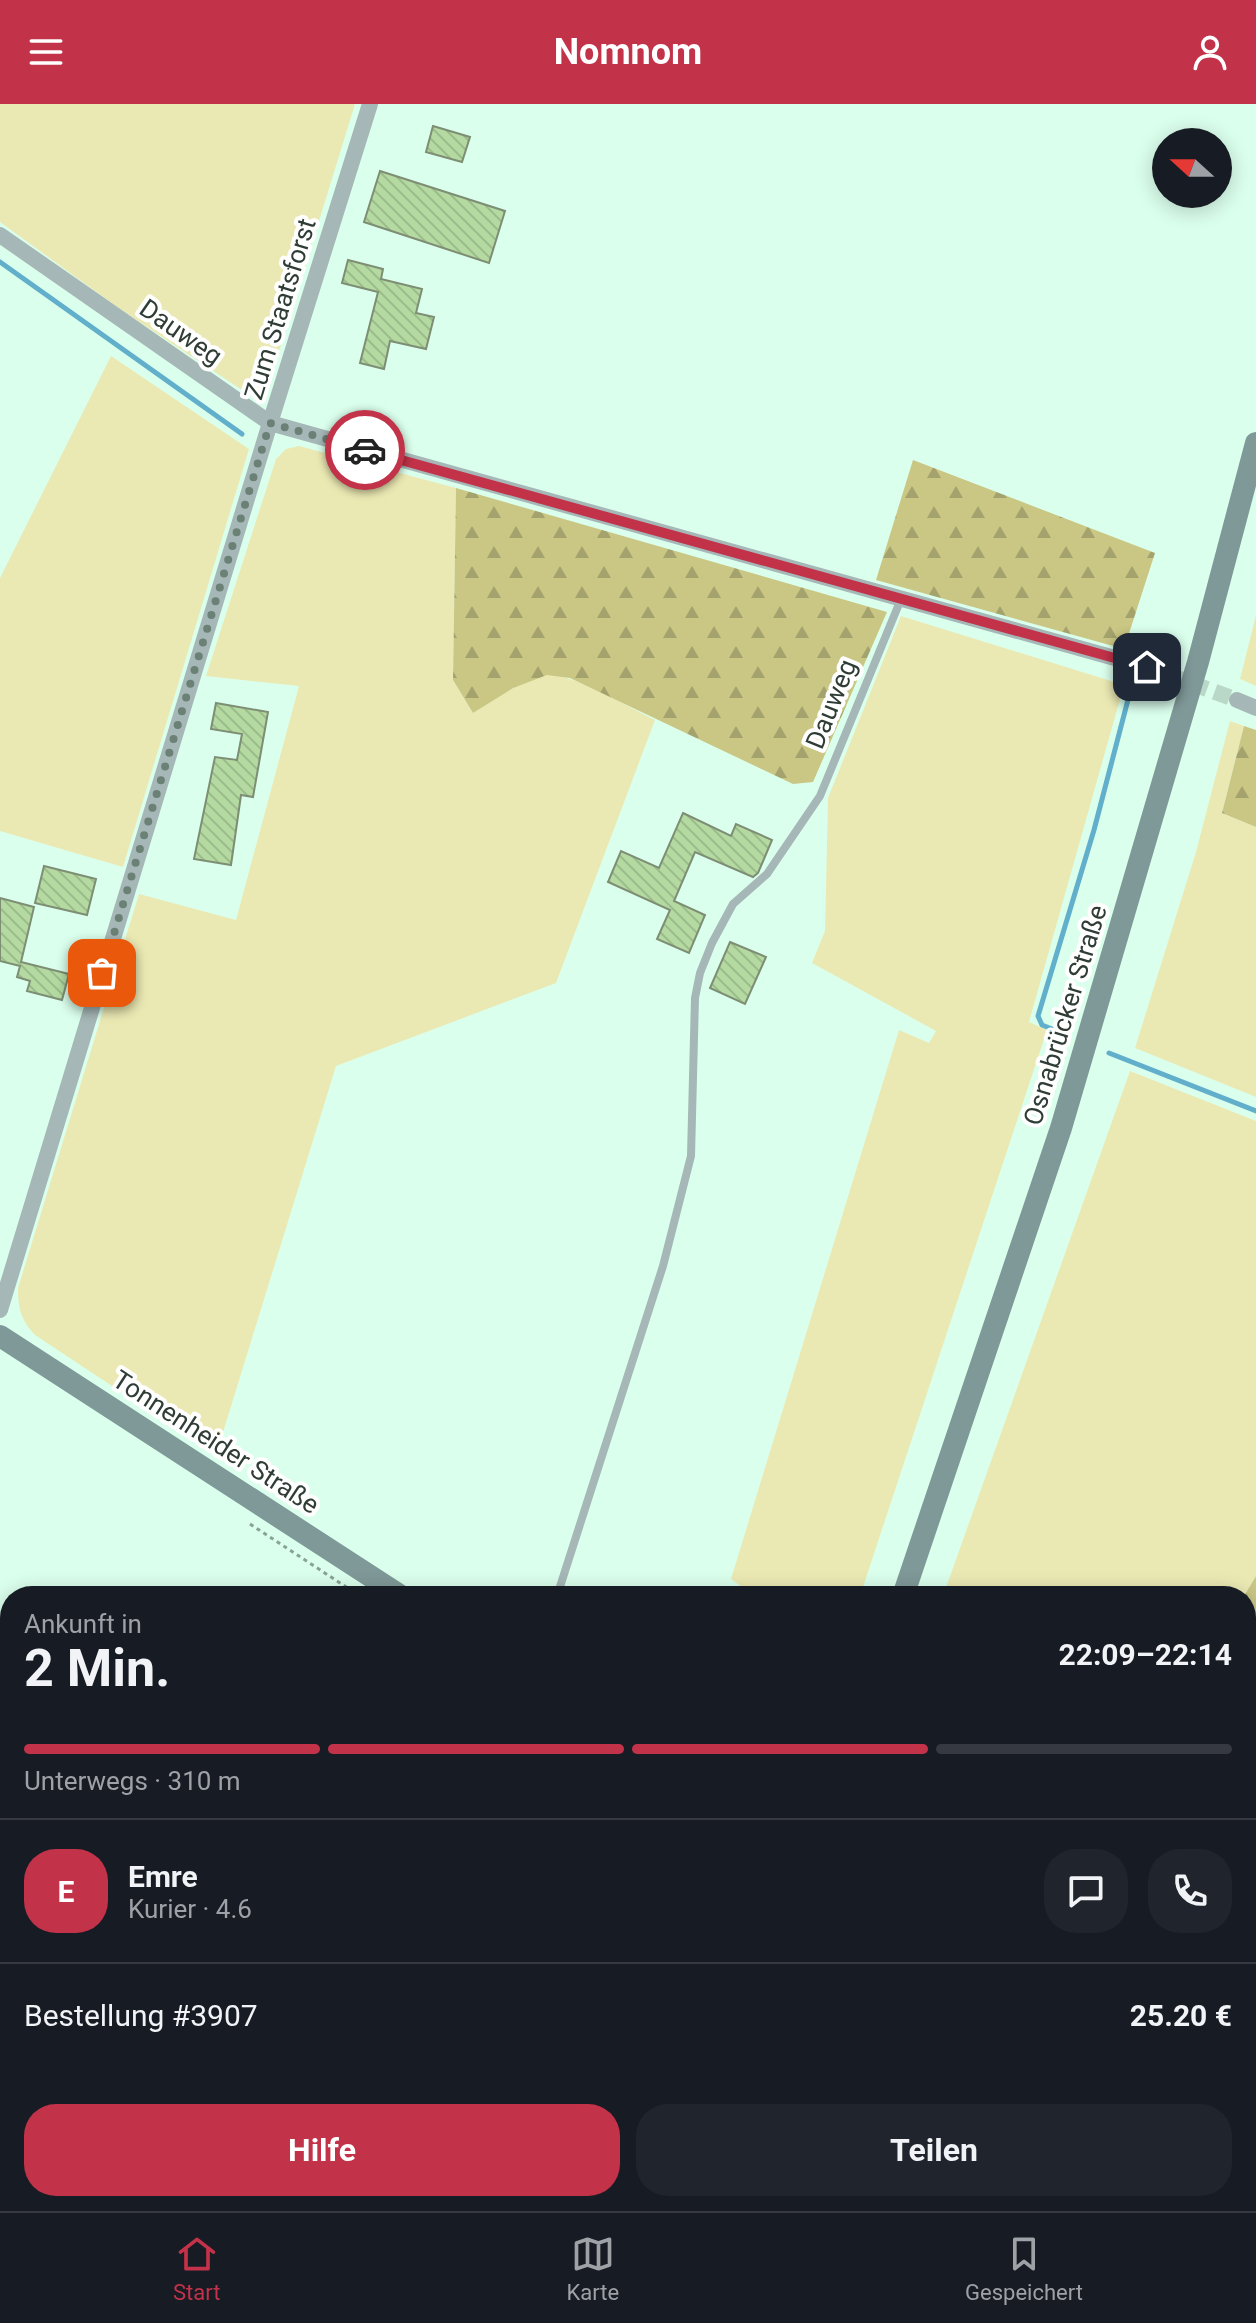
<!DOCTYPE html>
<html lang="de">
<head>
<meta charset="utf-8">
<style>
  body { margin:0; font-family:Roboto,sans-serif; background:#20242c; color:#f1f3f6; height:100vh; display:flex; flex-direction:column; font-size:30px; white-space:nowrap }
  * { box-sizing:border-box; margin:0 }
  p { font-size:26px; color:#9ea1a6 }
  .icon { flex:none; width:44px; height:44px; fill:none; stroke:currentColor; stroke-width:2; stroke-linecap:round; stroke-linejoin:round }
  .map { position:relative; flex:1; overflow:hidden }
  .panel { position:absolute; left:0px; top:1482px; width:1256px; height:626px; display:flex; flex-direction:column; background:#171b24; border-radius:32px 32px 0 0; box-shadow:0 4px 20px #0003 }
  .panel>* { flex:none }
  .needle { width:52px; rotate:291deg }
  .controls { position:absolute; left:1152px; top:24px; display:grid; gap:16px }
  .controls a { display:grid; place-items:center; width:80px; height:80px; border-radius:50%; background:#171b24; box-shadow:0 4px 20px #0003; font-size:40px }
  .pin { position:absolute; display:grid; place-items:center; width:68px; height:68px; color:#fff; margin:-34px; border-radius:16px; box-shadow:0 4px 12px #0006 }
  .courier { position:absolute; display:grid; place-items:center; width:80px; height:80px; margin:-40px; border:6px solid #c23249; border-radius:50%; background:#fff; color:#222; box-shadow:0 2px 10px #0007 }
  .head em { font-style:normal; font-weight:700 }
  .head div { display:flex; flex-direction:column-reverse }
  .head { display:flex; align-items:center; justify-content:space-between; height:136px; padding:0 24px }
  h1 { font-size:52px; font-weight:700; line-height:60px }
  .bar { display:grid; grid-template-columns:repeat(4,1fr); gap:12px 8px; align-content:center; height:96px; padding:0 24px }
  .bar i { height:10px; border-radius:6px; background:#363941 }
  .bar .current { background:#c23249 }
  .bar p { grid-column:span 4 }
  .line { display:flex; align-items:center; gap:20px; padding:0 24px; border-top:2px solid #363941 }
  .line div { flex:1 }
  .round { display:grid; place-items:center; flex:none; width:84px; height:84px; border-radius:32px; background:#20242c }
  .primary-button { display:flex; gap:16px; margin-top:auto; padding:16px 24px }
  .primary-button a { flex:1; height:92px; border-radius:32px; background:#c23249; color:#fff; font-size:32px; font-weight:700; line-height:92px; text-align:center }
  .primary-button a+a { background:#20242c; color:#f1f3f6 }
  header { display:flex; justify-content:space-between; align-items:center; height:104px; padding:0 24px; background:#c23249; color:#fff; font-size:36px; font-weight:700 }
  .tabs { display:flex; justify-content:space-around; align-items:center; height:112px; border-top:2px solid #363941; background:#171b24; font-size:22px; color:#9ea1a6 }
  .tabs a { display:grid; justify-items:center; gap:4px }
  .tabs .current { color:#c23249 }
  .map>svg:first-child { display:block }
  .green { fill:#ebe9b3 }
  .forest { fill:url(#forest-firs) }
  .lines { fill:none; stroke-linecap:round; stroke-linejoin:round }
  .stream { stroke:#61afcb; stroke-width:5 }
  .building { fill:url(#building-back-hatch); stroke:#7d8e74; stroke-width:2 }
  .street-tunnel { stroke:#b9d8c8; stroke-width:16; stroke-dasharray:16 8; stroke-linecap:butt }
  .path { stroke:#88a295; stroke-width:3; stroke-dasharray:4 4; stroke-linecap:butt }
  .lane { stroke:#a5b7b6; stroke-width:8 }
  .street { stroke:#a5b7b6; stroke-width:16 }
  .secondary { stroke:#7f9998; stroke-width:22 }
  .done { stroke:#6b8176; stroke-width:8; stroke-dasharray:0 14.4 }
  .route { stroke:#c23249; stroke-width:10 }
  .labels { text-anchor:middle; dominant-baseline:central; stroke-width:8; stroke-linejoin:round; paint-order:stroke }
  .street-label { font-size:26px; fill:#2f3d36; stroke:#fff }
</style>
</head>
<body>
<header><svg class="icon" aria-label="menu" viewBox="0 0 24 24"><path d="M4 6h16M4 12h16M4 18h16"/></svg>Nomnom<svg class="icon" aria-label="person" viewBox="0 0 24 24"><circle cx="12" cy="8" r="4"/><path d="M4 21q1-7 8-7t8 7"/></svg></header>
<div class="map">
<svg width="1256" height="2107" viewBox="0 0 1256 2107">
  <defs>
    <pattern id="forest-firs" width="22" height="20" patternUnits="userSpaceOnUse" patternTransform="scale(2)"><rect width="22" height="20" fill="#cac684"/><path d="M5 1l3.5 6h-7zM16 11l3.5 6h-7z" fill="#a4a26d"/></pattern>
    <pattern id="building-back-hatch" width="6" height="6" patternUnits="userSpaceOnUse" patternTransform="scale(2)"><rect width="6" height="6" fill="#b4daa1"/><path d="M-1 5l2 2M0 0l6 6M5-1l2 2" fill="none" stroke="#9bbc8b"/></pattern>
  </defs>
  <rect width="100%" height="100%" fill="#dbffed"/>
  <!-- green -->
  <g class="green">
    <polygon points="0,0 355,0 268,283 260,291 248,290 117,203 0,118"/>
    <polygon points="111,252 249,345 123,763 0,727 0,474"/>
    <path d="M299,342L456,384L453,576L473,609C495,595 520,576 546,571C569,567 632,605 655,616L556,879L336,962L216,1351L35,1231C21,1216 18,1205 18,1184L139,790L236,816L299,582L206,572L276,355L286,345Z"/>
    <polygon points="1256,511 1256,582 1240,575"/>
    <polygon points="901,512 1124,581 1029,918 1047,926 860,1492 754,1492 731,1475 899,926 929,939 936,927 812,859 825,827 828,694"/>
    <polygon points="1230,617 1244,622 1222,709 1256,723 1256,993 1135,944 1196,748"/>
    <polygon points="1130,967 1256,1017 1256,1472 1244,1492 943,1492"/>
  </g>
  <!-- forest -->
  <g class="forest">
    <polygon points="913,356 1155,449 1124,545 876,476"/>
    <polygon points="456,384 887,508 813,678 793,680 570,574 547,571 513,584 473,609 453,576"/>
    <polygon points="1244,622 1256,626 1256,723 1222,709"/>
    <polygon points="1256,1472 1256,1735 1246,1732 1246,1492 1244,1492"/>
  </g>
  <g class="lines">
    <!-- stream -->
    <g class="stream">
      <polyline points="0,158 242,330"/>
      <polyline points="1067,931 1042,921 1038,912 1094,726 1130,588"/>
      <polyline points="1109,949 1256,1007"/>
    </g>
  </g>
  <!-- building -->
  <g class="building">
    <polygon points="433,22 470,33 462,58 426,48"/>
    <polygon points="380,67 505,107 489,159 364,118"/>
    <polygon points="348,156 383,165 381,175 422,185 416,209 434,213 426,245 390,237 384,265 360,259 378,188 342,179"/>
    <polygon points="216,599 268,608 253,693 241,691 231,761 194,755 215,653 237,656 242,630 211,625"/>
    <polygon points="683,709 731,732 736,720 772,736 758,769 753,773 695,748 674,797 705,811 689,849 657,835 670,806 608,778 621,747 659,764"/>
    <polygon points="44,762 96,775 87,811 35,799"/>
    <polygon points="0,794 34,803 21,858 69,870 62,896 27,887 30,877 17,873 20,862 0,857"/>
    <polygon points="730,838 766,853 745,900 710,884"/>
  </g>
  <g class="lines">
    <!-- street-tunnel -->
    <polyline class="street-tunnel" points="1147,563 1237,596"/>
    <!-- path -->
    <g class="path">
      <polyline points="250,1420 360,1492"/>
      <polyline points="1246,1774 1256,1777"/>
    </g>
    <!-- lane -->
    <polyline class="lane" points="557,1492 663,1162 691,1052 695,894 700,869 712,839 733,800 767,770 820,692 901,495"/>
    <!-- street -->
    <g class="street">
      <polyline points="0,131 270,319 1147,563"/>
      <polyline points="1237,596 1256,604"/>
      <polyline points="0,1206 270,319 370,0"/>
      <polyline points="499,2107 501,2098"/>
      <polyline points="721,2107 724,2098"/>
    </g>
    <!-- secondary -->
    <g class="secondary">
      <polyline points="0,1232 401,1492"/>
      <polyline points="903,1492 1061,1024 1198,558 1256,339"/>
      <polyline points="1246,1750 1256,1753"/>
      <polyline points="665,2107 668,2098"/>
    </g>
  </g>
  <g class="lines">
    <!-- done -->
    <polyline class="done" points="102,869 270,319 365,346"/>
    <!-- route -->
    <polyline class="route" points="365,346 1147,563"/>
  </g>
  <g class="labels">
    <!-- street labels -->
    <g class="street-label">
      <text transform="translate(280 205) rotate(-73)">Zum Staatsforst</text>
      <text transform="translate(181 228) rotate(35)">Dauweg</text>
      <text transform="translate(831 600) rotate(-68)">Dauweg</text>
      <text transform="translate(1065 911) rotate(-73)">Osnabrücker Straße</text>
      <text transform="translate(216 1338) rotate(33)">Tonnenheider Straße</text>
    </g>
  </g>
</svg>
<div class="controls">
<a><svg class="needle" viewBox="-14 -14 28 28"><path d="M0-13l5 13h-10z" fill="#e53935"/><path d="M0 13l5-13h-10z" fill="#9ea1a6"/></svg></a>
</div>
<div class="pin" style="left:102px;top:869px;background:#ea580c"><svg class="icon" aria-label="bag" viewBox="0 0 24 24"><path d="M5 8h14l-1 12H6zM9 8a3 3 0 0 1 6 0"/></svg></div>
<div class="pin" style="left:1147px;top:563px;background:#1f2937"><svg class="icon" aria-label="home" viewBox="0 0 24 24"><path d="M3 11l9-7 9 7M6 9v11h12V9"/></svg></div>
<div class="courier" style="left:365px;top:346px"><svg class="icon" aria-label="car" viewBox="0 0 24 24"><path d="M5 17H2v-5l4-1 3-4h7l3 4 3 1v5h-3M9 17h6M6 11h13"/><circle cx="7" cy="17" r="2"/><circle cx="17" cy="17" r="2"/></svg></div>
<section class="panel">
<div class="head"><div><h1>2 Min.</h1><p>Ankunft in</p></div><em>22:09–22:14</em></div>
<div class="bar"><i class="current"></i><i class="current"></i><i class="current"></i><i></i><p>Unterwegs · 310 m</p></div>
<div class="line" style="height:144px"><b class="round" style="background:#c23249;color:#fff">E</b><div><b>Emre</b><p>Kurier · 4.6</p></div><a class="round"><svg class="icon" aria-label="chat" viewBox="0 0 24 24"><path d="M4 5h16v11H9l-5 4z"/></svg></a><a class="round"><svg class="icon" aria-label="phone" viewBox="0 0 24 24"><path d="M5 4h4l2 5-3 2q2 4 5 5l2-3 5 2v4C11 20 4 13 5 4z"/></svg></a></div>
<div class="line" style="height:104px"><div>Bestellung #3907</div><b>25.20 €</b></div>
<div class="primary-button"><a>Hilfe</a><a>Teilen</a></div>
</section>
</div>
<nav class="tabs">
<a class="current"><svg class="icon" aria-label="home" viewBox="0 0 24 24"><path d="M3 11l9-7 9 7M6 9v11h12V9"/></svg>Start</a>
<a><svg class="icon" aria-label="map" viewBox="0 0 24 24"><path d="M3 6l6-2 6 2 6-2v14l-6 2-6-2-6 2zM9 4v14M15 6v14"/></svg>Karte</a>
<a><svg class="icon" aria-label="saved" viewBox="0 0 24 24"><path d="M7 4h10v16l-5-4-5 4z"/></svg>Gespeichert</a>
</nav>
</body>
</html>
